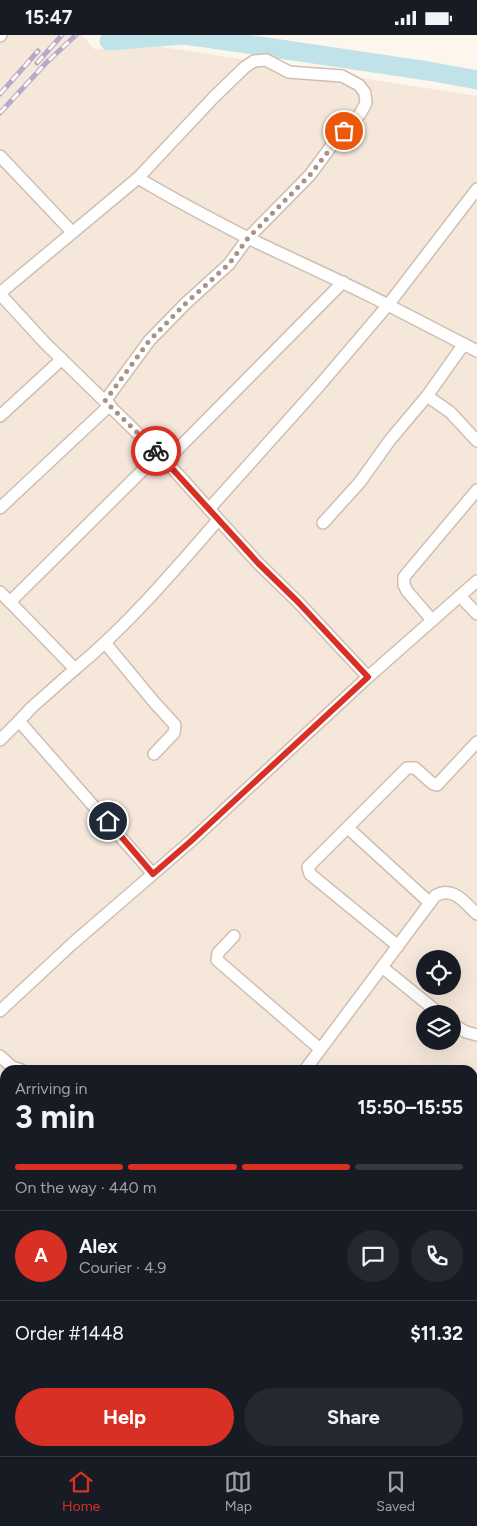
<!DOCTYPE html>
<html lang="en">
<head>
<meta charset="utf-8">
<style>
  body { margin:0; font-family:Figtree,sans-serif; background:#242831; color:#f1f3f6; height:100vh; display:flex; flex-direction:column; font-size:19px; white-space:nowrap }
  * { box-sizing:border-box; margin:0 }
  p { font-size:16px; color:#9ea1a6 }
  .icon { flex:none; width:28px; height:28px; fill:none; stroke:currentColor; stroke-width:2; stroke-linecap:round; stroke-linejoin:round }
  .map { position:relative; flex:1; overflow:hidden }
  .panel { position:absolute; left:0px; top:1030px; width:478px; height:391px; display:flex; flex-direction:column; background:#171b24; border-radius:15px 15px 0 0; box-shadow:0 5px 20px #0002 }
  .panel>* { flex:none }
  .buttons { position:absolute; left:416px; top:915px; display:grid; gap:10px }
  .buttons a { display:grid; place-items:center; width:45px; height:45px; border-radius:50%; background:#171b24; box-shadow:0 5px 20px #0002; font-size:25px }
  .pin { position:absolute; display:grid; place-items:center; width:42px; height:42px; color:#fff; margin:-21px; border:2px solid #fff; border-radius:50%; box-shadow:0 1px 5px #0007 }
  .courier { position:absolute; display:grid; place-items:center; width:50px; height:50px; margin:-25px; border:4px solid #d93025; border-radius:50%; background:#fff; color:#222; box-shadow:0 1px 6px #0007 }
  .overview em { font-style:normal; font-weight:700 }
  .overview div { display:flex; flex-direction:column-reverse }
  .overview { display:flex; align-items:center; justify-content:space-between; height:85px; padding:0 15px }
  h1 { font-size:32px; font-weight:700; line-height:38px }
  .bar { display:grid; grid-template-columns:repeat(4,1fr); gap:8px 5px; align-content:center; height:60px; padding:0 15px }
  .bar i { height:6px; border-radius:4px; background:#363941 }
  .bar .active { background:#d93025 }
  .bar p { grid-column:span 4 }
  .line { display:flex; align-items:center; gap:12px; padding:0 15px; border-top:1px solid #363941 }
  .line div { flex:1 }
  .round { display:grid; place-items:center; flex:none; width:52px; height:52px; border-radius:26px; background:#242831 }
  .cta { display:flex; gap:10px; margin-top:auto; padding:10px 15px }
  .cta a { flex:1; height:58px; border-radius:30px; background:#d93025; color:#fff; font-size:20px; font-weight:700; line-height:58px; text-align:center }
  .cta a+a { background:#242831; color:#f1f3f6 }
  .status { display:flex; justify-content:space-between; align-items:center; height:35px; padding:0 25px; background:#171b24; direction:ltr }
  .status svg { height:14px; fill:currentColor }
  .tabs { display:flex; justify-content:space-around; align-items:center; height:70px; border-top:1px solid #363941; background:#171b24; font-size:14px; color:#9ea1a6 }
  .tabs a { display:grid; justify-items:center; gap:2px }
  .tabs .active { color:#d93025 }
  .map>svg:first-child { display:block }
  .residential { fill:#f5e8da; fill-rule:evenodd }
  .green { fill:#d8ecc9 }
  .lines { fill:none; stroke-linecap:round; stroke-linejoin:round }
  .river { stroke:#bfe3e8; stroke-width:19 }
  .minor-casing { stroke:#d1beb0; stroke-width:14 }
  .minor { stroke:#fff; stroke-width:11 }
  .rail-casing { stroke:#b9a8c9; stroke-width:5 }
  .rail { stroke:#fffaf3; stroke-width:3; stroke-dasharray:9; stroke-linecap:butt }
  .done { stroke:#a89285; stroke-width:5; stroke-dasharray:0 9 }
  .route { stroke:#d93025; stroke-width:6 }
</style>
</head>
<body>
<div class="status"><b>15:47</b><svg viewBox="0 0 49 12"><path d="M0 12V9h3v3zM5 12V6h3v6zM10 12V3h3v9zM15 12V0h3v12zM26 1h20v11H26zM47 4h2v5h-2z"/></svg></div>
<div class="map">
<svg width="477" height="1421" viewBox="0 0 477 1421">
  <rect width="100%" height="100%" fill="#fdf6ec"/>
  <!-- residential -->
  <path class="residential" d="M0,0H82L94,14L162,12L477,61V1175L473,1181L472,1035H5V1416H472L473,1405L477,1410V1421H0ZM425,924H452V951H425ZM425,979H452V1006H425Z"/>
  <!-- green -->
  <polygon class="green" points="477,1175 477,1410 472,1405 472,1181"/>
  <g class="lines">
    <!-- river -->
    <g class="river">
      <polyline points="185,0 428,36 477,45"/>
      <polyline points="109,6 183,0"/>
    </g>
    <!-- minor casing -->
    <g class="minor-casing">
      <g id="minor">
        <polyline points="0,1 1,0"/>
        <polyline points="0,121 72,197"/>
        <path d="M0,258L138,143C173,164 209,183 246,202C293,225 342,246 388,270L477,154"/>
        <polyline points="0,259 45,308 166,426 209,474"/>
        <polyline points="427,361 450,377 477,406"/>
        <polyline points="105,366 149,306 185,269 229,229 248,203 310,140 335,106 360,79 366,68 365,58 359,50 342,41 289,37 266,25 254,26 245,32 214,62 138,143"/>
        <polyline points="0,381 62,324"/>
        <polyline points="166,426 343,247"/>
        <polyline points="0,473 110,370"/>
        <polyline points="323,488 360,447 390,405 427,361 464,309"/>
        <polyline points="0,557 10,567"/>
        <polyline points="460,561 477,579"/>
        <polyline points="432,585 407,556 404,550 404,542 477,455"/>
        <polyline points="106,609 154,667 175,690 174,698 154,719"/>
        <path d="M75,634C128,590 173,537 218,485"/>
        <polyline points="368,642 298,567 258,528 209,474 319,351 388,270 477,316"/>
        <polyline points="0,705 19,686"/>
        <polyline points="348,793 430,868"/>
        <polyline points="153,839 19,686 31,673 75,634 10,567 159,419"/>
        <polyline points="234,901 218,918 217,925 320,1014"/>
        <polyline points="398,911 310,839 308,832 407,733 415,733 433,749 437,750 477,707"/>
        <polyline points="382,932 440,979"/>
        <polyline points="0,976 72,909 191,806 368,642 477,546"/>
        <polyline points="452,989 466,997 477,1000"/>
        <polyline points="0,1021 12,1032 21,1035"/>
        <path d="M305,1035L435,861C453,850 465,868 477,879"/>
        <polyline points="0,1092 5,1093"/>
        <polyline points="472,1170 477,1163"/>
        <polyline points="0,1249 5,1254"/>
        <polyline points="0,1354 5,1359"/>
        <polyline points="0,1410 5,1405"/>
        <polyline points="472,1415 477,1420"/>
        <polyline points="25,1416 29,1421"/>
        <polyline points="88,1416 93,1421"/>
        <polyline points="138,1416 143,1421"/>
        <polyline points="206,1416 211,1421"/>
        <polyline points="119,1421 123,1416"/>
      </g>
    </g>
    <!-- minor -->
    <use href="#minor" class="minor"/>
    <!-- rail casing -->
    <g class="rail-casing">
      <g id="rail">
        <polyline points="37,28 62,0"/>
        <polyline points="0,59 38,16"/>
        <polyline points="0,78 46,28 76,0"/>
      </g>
    </g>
    <!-- rail -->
    <use href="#rail" class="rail"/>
  </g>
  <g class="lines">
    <!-- done -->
    <polyline class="done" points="156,416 105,366 149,306 185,269 229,229 248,203 310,140 344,96"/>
    <!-- route -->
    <polyline class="route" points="108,786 153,839 191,806 368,642 298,567 258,528 156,416"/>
  </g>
</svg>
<div class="buttons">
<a><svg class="icon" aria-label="locate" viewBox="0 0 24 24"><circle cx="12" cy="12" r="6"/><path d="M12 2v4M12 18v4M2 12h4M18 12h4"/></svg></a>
<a><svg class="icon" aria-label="layers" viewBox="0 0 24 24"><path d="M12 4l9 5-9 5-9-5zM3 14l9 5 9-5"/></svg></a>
</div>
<div class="pin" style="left:344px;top:96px;background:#ea580c"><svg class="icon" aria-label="bag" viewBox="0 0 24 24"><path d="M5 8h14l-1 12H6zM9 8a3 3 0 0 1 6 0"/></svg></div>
<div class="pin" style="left:108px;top:786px;background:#1f2937"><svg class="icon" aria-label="home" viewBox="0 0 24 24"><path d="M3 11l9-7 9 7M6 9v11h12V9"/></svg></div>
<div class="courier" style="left:156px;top:416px"><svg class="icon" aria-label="bike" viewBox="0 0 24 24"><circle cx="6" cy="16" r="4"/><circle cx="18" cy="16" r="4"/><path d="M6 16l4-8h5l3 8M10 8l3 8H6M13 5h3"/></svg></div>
<section class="panel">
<div class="overview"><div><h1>3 min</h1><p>Arriving in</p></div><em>15:50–15:55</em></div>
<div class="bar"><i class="active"></i><i class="active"></i><i class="active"></i><i></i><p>On the way · 440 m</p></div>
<div class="line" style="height:90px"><b class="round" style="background:#d93025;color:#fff">A</b><div><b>Alex</b><p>Courier · 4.9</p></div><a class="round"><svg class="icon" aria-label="chat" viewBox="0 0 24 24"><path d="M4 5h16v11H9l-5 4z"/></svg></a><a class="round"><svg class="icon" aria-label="phone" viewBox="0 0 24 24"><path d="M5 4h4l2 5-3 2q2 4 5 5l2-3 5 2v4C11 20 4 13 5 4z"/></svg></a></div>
<div class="line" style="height:65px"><div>Order #1448</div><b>$11.32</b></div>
<div class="cta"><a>Help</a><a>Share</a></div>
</section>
</div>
<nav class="tabs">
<a class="active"><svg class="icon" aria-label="home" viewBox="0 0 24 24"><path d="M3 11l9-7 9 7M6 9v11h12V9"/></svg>Home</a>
<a><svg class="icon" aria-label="map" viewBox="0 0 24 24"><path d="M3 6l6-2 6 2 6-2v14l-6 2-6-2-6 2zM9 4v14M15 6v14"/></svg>Map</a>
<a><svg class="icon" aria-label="saved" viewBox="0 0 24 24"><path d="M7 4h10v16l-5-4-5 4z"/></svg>Saved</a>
</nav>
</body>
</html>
